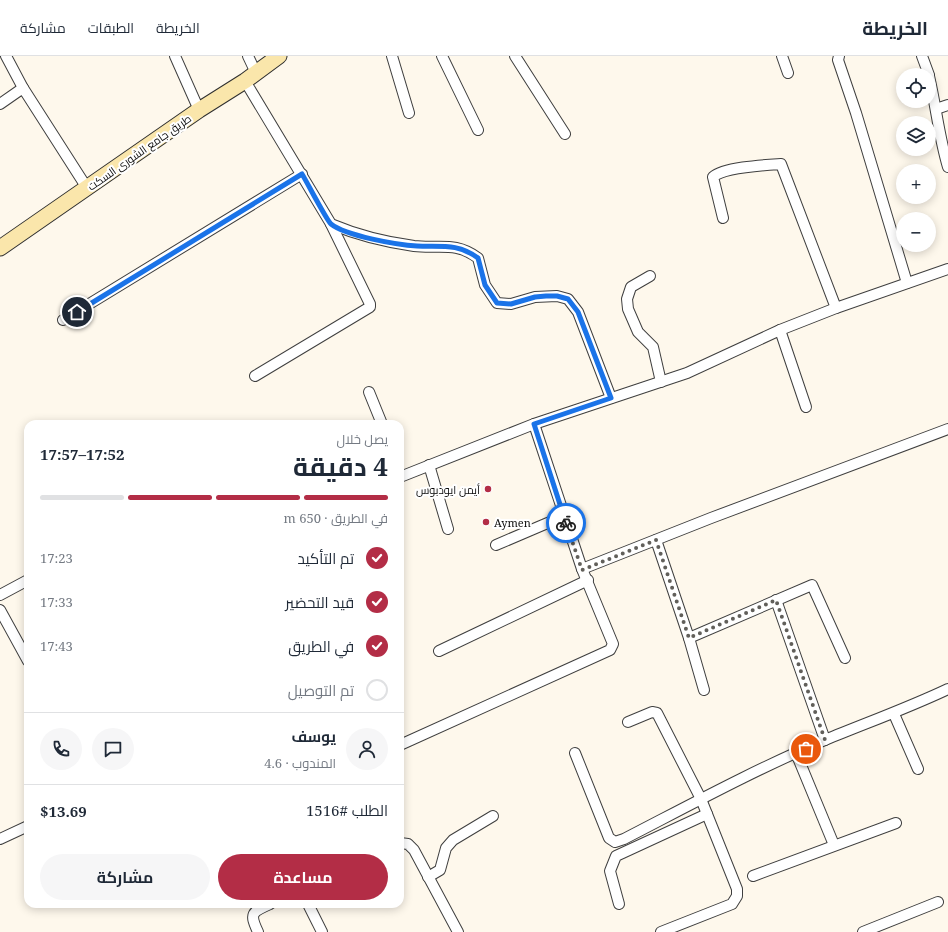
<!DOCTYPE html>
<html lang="ar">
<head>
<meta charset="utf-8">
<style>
  body { margin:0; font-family:"Noto Serif",Cairo,serif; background:#f6f6f7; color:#1f2937; direction:rtl; height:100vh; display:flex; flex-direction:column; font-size:15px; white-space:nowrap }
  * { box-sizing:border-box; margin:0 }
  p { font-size:13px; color:#747a83 }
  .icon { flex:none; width:22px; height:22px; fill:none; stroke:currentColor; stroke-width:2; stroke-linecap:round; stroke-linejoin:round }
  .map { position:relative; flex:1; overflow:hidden; direction:ltr }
  .sheet { position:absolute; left:24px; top:364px; width:380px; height:488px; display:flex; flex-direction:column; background:#fff; border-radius:12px; box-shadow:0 2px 10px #0003; direction:rtl }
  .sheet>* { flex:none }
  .buttons { position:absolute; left:896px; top:12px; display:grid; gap:8px }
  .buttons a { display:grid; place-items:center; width:40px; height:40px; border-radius:50%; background:#fff; box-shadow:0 2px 10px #0003; font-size:20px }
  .pin { position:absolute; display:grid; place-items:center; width:34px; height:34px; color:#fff; margin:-17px; border:2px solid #fff; border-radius:50%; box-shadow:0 1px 4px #0007 }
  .courier { position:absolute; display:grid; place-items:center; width:40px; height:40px; margin:-20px; border:3px solid #1a73e8; border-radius:50%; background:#fff; color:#222; box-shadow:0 1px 5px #0007 }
  .headline em { font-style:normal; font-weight:700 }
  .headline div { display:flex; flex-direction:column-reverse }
  .headline { display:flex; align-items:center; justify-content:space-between; height:68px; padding:0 16px }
  h1 { font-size:26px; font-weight:700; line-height:30px }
  .bar { display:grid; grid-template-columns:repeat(4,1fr); gap:6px 4px; align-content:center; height:48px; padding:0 16px }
  .bar i { height:5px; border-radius:3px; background:#e0e1e3 }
  .bar .selected { background:#b32d46 }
  .bar p { grid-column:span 4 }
  .line { display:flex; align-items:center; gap:10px; padding:0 16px; border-top:1px solid #e0e1e3 }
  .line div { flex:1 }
  .round { display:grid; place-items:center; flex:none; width:42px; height:42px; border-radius:21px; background:#f6f6f7 }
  ol { padding:0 16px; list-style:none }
  li { display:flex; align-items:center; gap:12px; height:44px }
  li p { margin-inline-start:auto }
  li .icon { padding:4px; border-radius:50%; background:#b32d46; color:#fff; stroke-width:4 }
  li:last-child { color:#747a83 }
  li i { width:22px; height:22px; border:2px solid #e0e1e3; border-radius:50% }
  .primary-button { display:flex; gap:8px; margin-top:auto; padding:8px 16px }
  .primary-button a { flex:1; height:46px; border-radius:24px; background:#b32d46; color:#fff; font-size:16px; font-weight:700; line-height:46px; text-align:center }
  .primary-button a+a { background:#f6f6f7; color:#1f2937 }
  header { display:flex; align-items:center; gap:24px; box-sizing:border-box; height:56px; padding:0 20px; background:#fff; border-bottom:1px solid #e0e1e3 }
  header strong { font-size:19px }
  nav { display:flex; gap:22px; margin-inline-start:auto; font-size:14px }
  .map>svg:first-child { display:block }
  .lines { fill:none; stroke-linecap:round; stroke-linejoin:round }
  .street-casing { stroke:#3f3f3f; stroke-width:12 }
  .secondary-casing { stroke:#2e2e2e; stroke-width:17 }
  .street { stroke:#fff; stroke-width:10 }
  .secondary { stroke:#fae6ab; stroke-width:15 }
  .done { stroke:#615f5a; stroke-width:4; stroke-dasharray:0 7.2 }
  .route { stroke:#1a73e8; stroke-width:5 }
  .poi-dot { fill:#b32d46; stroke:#fff; stroke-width:1.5 }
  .labels { text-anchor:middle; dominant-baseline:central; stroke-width:4; stroke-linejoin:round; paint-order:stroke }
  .street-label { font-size:11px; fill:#0c0c0c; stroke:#fff }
  .poi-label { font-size:11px; fill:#0c0c0c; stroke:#fff; text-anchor:end }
</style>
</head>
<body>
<header>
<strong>الخريطة</strong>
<nav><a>الخريطة</a><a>الطبقات</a><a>مشاركة</a></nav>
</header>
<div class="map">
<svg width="948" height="876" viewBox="0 0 948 876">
  <rect width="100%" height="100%" fill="#fef8ec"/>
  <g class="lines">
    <!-- street casing -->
    <g class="street-casing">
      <g id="street">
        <polyline points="6,0 23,32"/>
        <polyline points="175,0 199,54"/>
        <polyline points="248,0 256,17"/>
        <polyline points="392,0 409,57"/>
        <polyline points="442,0 478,74"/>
        <polyline points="515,0 565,78"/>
        <polyline points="782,0 788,17"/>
        <polyline points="839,0 838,4 856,57 907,227"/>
        <polyline points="922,0 929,19"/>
        <path d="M929,20C936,50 939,81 948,111"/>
        <path d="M245,25L331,168C357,179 385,186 414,190C440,193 455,185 478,202L485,229L497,247L511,248L535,241L557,240L568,243L578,256L611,342"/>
        <polyline points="0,48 23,32 87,132"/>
        <polyline points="936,53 948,49"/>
        <path d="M723,162L713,121C724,111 766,109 781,108L836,252"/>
        <polyline points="650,220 631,231 627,243 628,253 638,276 653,291 661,326"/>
        <polyline points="63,264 302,118"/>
        <polyline points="780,274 806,351"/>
        <polyline points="255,320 370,251 370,248 331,168"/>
        <polyline points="369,336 382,368"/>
        <polyline points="429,409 448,473"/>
        <polyline points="400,421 534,368 687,317 780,274 836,252 948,213"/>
        <polyline points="656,484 689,582 812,529 845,602"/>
        <polyline points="496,489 564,460"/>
        <polyline points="582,513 711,462 948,373"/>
        <polyline points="0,539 28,524"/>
        <polyline points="776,544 825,684"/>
        <polyline points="0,554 28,605"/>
        <polyline points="689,582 704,634"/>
        <polyline points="439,595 588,524"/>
        <polyline points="894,658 918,713"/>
        <polyline points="628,666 652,656 657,657 701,743 737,833 737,840 732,848 661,876"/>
        <polyline points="400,689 610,594 613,588 582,513 534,368"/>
        <path d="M575,697L609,782L615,786L624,783C690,749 756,713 825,684C866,667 908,652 948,633"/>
        <polyline points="796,697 834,789"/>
        <polyline points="0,783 28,770"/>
        <polyline points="400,787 408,788 414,794 458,876"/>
        <polyline points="753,820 896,767"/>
        <polyline points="428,821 440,814 446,792 453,784 493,760"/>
        <polyline points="308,848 322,876"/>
        <polyline points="619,848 610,815 616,800 707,758"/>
        <path d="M258,876C249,857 252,856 270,848"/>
        <polyline points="863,876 938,846"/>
      </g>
    </g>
    <!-- secondary casing -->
    <g class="secondary-casing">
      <polyline id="secondary" points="0,192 199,54 245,25 279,0"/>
    </g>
    <!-- street -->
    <use href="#street" class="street"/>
    <!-- secondary -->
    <use href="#secondary" class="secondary"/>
  </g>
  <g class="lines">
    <!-- done -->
    <polyline class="done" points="566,467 582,514 656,484 689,582 776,544 825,684 806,693"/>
    <!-- route -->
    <path class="route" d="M77,256L302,118C307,126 327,165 331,168C346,180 398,189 417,190C441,191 458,187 478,202L485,229L497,247L511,248L535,241L546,240H557L568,243L578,256L611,342L534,368L566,467"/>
  </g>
  <!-- markers -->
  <g class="poi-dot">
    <circle cx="488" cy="433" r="4"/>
    <circle cx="486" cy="466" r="4"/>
  </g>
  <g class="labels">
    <!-- street labels -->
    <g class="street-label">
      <text transform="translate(139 96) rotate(-35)">طريق جامع الشورى السكت</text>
    </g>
    <!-- poi labels -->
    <g class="poi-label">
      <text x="480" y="433">أيمن ايودبوس</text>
      <text x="494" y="466" text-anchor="start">Aymen</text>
    </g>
  </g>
</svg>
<div class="buttons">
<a><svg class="icon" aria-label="locate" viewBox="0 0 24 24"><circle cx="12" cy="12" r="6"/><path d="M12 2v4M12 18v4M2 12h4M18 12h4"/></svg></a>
<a><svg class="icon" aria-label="layers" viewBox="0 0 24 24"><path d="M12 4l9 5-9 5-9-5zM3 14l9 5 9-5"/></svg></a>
<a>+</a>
<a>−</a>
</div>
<div class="pin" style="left:806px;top:693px;background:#ea580c"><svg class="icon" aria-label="bag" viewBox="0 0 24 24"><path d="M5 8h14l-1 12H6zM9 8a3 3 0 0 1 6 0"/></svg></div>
<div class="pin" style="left:77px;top:256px;background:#1f2937"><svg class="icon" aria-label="home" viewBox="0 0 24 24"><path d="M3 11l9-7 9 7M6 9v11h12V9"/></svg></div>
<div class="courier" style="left:566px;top:467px"><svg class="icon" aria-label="bike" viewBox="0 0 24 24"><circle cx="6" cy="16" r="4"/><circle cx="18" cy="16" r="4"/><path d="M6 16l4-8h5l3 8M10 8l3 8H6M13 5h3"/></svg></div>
<section class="sheet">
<div class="headline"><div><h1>4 دقيقة</h1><p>يصل خلال</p></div><em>17:52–17:57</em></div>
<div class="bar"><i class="selected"></i><i class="selected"></i><i class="selected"></i><i></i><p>في الطريق · 650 m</p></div>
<ol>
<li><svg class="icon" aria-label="check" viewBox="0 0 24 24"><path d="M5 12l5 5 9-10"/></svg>تم التأكيد<p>17:23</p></li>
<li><svg class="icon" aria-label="check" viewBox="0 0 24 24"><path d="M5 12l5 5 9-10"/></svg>قيد التحضير<p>17:33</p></li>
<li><svg class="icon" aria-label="check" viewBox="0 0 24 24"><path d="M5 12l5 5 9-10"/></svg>في الطريق<p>17:43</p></li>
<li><i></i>تم التوصيل</li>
</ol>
<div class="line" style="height:72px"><a class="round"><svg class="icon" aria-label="person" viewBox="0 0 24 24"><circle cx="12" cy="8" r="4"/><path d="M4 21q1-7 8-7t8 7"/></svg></a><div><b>يوسف</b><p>المندوب · 4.6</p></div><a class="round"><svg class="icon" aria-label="chat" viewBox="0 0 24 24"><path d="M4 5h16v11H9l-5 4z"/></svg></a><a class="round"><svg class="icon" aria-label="phone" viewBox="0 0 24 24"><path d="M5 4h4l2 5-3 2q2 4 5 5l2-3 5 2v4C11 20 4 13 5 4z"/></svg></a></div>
<div class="line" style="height:52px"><div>الطلب #1516</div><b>$13.69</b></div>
<div class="primary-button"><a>مساعدة</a><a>مشاركة</a></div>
</section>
</div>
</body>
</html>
